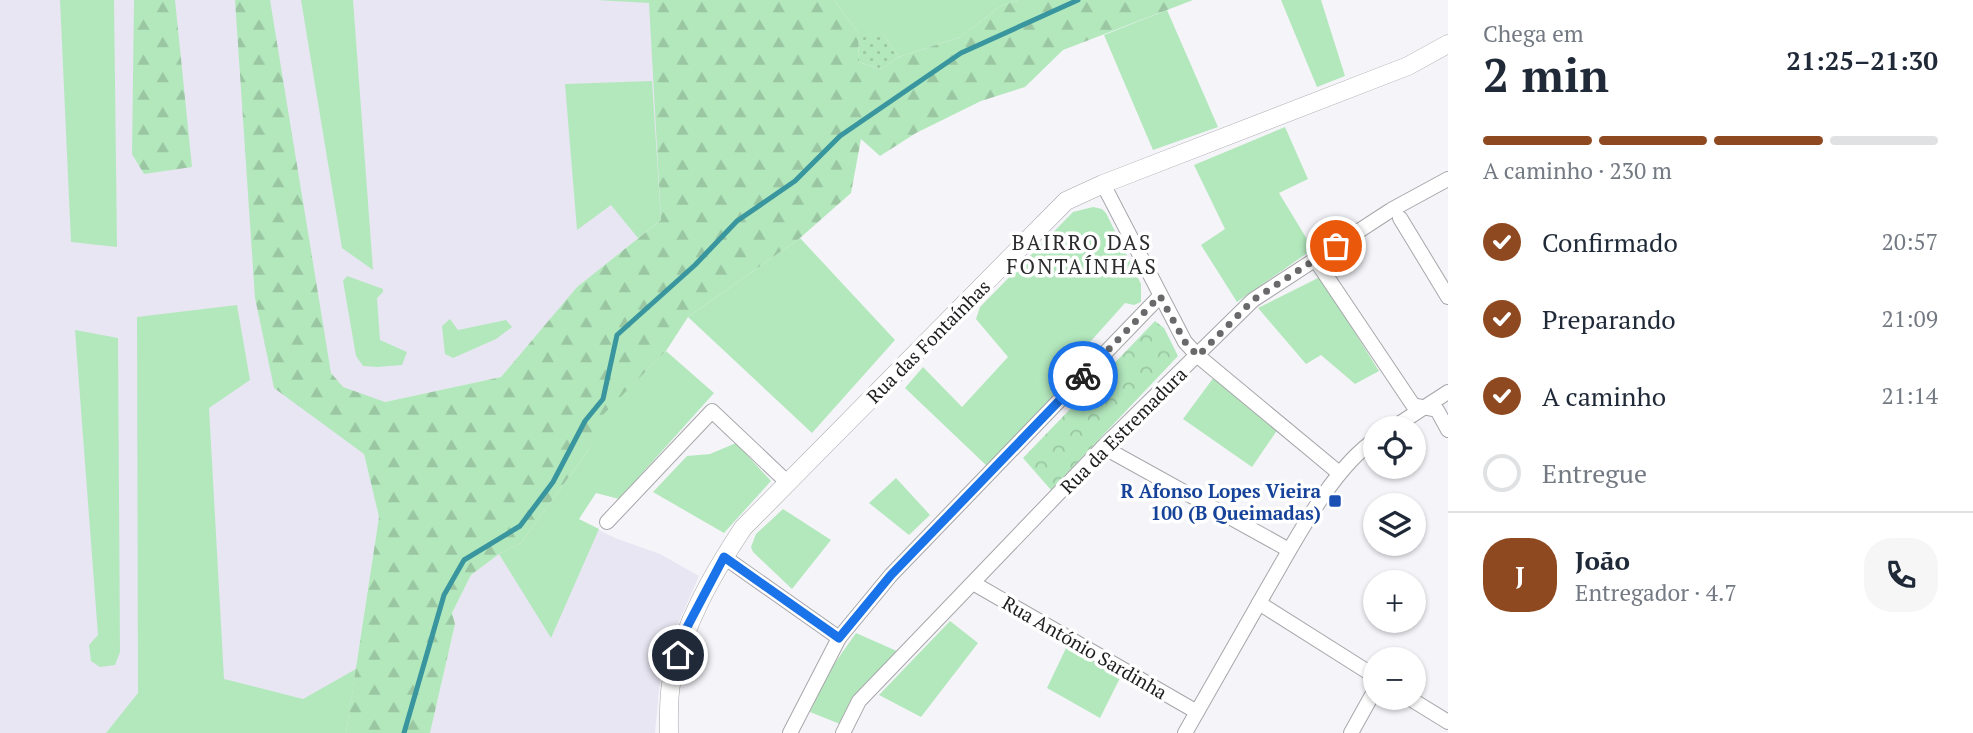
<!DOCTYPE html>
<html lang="pt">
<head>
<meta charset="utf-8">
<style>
  body { margin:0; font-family:"PT Serif",serif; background:#f6f6f7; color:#1f2937; height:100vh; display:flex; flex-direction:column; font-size:26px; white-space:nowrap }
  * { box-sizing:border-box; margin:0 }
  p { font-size:23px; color:#747a83 }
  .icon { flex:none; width:38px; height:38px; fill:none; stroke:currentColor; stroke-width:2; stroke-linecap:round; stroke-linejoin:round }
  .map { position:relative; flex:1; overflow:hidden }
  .panel { display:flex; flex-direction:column; background:#fff; width:525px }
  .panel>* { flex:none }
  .controls { position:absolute; left:1363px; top:416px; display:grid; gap:14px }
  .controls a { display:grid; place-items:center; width:63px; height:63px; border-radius:50%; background:#fff; box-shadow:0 2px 5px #0004; font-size:35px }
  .pin { position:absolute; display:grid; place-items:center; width:60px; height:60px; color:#fff; margin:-30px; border:4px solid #fff; border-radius:50%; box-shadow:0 2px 7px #0007 }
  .courier { position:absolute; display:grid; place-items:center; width:70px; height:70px; margin:-35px; border:5px solid #1a73e8; border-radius:50%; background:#fff; color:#222; box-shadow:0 2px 9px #0007 }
  .headline em { font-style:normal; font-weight:700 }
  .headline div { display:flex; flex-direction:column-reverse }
  .headline { display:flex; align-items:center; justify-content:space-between; height:119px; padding:0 35px }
  h1 { font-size:46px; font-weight:700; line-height:52px }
  .bar { display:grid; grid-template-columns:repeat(4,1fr); gap:10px 7px; align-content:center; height:84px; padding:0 35px }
  .bar i { height:9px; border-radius:5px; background:#e0e1e3 }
  .bar .selected { background:#8f4921 }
  .bar p { grid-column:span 4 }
  .line { display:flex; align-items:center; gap:18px; padding:0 35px; border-top:2px solid #e0e1e3 }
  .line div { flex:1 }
  .round { display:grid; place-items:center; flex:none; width:74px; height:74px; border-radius:28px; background:#f6f6f7 }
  ol { padding:0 35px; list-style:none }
  li { display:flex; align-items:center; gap:21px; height:77px }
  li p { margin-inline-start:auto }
  li .icon { padding:7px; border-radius:50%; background:#8f4921; color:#fff; stroke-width:4 }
  li:last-child { color:#747a83 }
  li i { width:38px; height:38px; border:4px solid #e0e1e3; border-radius:50% }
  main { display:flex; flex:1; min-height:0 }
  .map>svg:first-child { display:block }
  .built { fill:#e8e6f2 }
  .grass { fill:#b3e8bd }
  .forest { fill:url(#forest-firs) }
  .park { fill:url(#park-crowns) }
  .garden { fill:url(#garden-dots) }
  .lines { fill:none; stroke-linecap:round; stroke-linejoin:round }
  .stream { stroke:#39959e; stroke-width:5 }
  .minor-casing { stroke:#a7a6aa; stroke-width:16 }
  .tertiary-casing { stroke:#a7a6aa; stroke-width:19 }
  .minor { stroke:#fff; stroke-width:14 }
  .tertiary { stroke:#fff; stroke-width:18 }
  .done { stroke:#69696b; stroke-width:7; stroke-dasharray:0 12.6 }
  .route { stroke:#1a73e8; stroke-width:9 }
  .transit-dot { fill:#1a4fb4; stroke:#fff; stroke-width:2.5 }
  .labels { text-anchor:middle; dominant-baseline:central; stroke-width:7; stroke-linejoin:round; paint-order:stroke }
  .street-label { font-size:19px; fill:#1e1e1f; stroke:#fff }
  .transit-label { font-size:19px; font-weight:bold; fill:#164399; stroke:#fff; text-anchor:end }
  .neighbourhood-label { font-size:21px; letter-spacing:2px; fill:#2d2c2f; stroke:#fff }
</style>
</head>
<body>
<main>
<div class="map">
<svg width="1448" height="733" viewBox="0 0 1448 733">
  <defs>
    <pattern id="forest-firs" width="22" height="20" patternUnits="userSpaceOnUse" patternTransform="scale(1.75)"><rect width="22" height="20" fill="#b3e8bd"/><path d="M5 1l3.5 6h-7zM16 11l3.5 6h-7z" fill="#9ac7a2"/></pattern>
    <pattern id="park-crowns" width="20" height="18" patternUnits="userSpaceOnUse" patternTransform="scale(1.75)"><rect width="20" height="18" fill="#b3e8bd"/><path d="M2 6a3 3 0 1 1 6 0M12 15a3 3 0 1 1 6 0" fill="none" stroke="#9ac7a2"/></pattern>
    <pattern id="garden-dots" width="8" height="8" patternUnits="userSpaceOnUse" patternTransform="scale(1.75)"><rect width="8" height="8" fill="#b3e8bd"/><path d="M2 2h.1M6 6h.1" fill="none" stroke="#9ac7a2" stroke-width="1.8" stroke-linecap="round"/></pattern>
  </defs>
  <rect width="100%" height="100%" fill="#f5f4f9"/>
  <!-- built -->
  <g class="built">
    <polygon points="0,0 834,0 859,34 858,62 577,287 501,377 385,402 364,454 379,517 346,733 0,733"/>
    <polygon points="548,505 615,538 660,554 699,576 674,633 660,679 655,733 430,733 455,624 452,613 471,575 499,554 521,543"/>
  </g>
  <!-- grass -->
  <g class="grass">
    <polygon points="60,0 114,0 117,247 71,242"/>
    <polygon points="301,0 353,0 373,270 342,248"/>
    <polygon points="834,0 1018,0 1001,6 960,37 899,57 883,34 859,34"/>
    <polygon points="1281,0 1321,0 1345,76 1317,87"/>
    <polygon points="1167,10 1218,127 1153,150 1104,35"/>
    <polygon points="652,81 661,220 638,238 611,205 577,230 565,84"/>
    <polygon points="1285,127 1308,179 1279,193 1313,249 1237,302 1201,245 1225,229 1194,165"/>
    <polygon points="1093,207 1102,209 1106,213 1141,284 1141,302 1134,305 1125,303 1064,371 1066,382 988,467 905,388 923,367 962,407 1008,357 976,319 980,307 1073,212"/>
    <polygon points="800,238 895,340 812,433 688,317"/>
    <polygon points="347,276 383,289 383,292 377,298 380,340 407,352 402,365 377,367 363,366 356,356 343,281"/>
    <polygon points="1320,277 1379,371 1355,384 1321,355 1306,364 1258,308"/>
    <polygon points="237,305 250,380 209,408 224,679 303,699 356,669 346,733 106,733 138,693 137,317"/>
    <polygon points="450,319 458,330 506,320 512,327 496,339 453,358 445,354 442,326"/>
    <polygon points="75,330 118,338 120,652 115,665 100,667 91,661 89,645 98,635"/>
    <polygon points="666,351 714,393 619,499 596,493 579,519 599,529 551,638 499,554 521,543 590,448 594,423"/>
    <polygon points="1214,377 1278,429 1252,467 1183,419"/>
    <polygon points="736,443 771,481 724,533 653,492 687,456 710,454"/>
    <polygon points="896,478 930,515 909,535 869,503"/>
    <polygon points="783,509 831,540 792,589 753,552 751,547 756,534"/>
    <polygon points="950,621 978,643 921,717 879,695"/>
    <polygon points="856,633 899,652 851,706 840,724 810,712 830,670"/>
    <polygon points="1067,646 1121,676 1100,718 1047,688"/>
  </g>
  <!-- forest -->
  <g class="forest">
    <polygon points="134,0 175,0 192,167 144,174 132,154"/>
    <polygon points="235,0 270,0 331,373 343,387 385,402 501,377 577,287 661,220 649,3 596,0 834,0 859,34 858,62 882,69 899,57 960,37 1001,6 1018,0 1193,0 1063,50 1025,87 981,101 916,133 880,156 861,139 851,193 800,238 688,317 666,351 595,423 590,448 521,543 499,554 471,575 452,613 455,624 430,733 346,733 379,517 364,454 274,388 255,298"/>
  </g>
  <!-- park -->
  <polygon class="park" points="1155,321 1164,328 1178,356 1051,490 1023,458"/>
  <!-- garden -->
  <polygon class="garden" points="859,34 883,34 899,57 882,69 858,62"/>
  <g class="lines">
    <!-- stream -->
    <polyline class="stream" points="404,733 444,595 464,560 520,526 553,482 585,421 603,399 617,335 695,265 737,221 795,181 840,136 961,53 1078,0"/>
    <!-- minor casing -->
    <g class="minor-casing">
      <g id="minor">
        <polyline points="1103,184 1185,342 1198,356 1339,473"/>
        <polyline points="1400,218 1448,297"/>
        <polyline points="1315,259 1413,405 1437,410 1448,430"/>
        <polyline points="1391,429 1448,392"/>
        <polyline points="1103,447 1289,550"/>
        <polyline points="607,522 712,411 788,483"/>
        <polyline points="724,557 839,638"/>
        <polyline points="973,583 1197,712"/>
        <polyline points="1259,603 1376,677"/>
        <polyline points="1409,698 1448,722"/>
        <polyline points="790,733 839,638 891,575 1160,296"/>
        <polyline points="843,733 859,701 1103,447 1253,300 1391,210 1448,179"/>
        <path d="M1185,733C1212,685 1240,637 1267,589C1294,543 1332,468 1376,439"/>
        <polyline points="1351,733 1376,688"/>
      </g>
    </g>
    <!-- tertiary casing -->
    <g class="tertiary-casing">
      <path id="tertiary" d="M669,733C669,715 668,696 672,679C684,624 712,575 743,528L1066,201L1103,184L1408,66L1448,44"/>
    </g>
    <!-- minor -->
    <use href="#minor" class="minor"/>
    <!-- tertiary -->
    <use href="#tertiary" class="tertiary"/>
  </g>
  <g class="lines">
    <!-- done -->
    <polyline class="done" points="1083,376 1160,296 1185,342 1198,356 1253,300 1336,246"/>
    <!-- route -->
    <polyline class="route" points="678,655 686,629 724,557 839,638 891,575 1083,376"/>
  </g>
  <!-- markers -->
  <rect class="transit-dot" x="1328" y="494" width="14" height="14" rx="3.5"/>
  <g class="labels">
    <!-- street labels -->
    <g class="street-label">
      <text transform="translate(928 341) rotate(-45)">Rua das Fontaínhas</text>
      <text transform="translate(1123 430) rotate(-45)">Rua da Estremadura</text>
      <text transform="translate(1085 647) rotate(30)">Rua António Sardinha</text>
    </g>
    <!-- transit labels -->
    <g class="transit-label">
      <text x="1321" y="490">R Afonso Lopes Vieira<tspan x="1321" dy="22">100 (B Queimadas)</tspan></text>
    </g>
    <!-- neighbourhood labels -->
    <g class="neighbourhood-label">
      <text x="1082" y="242">BAIRRO DAS<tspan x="1082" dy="24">FONTAÍNHAS</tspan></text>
    </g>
  </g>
</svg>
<div class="controls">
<a><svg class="icon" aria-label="locate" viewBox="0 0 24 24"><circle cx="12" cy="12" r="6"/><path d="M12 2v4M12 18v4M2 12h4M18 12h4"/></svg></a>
<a><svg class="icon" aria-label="layers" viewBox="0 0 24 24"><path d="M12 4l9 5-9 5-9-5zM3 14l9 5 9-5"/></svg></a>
<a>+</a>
<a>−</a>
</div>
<div class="pin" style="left:1336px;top:246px;background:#ea580c"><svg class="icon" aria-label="bag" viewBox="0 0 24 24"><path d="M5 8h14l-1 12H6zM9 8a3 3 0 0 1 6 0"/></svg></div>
<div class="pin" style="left:678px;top:655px;background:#1f2937"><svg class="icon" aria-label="home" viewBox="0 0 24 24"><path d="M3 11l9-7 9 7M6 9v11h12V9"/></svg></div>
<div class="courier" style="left:1083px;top:376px"><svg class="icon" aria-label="bike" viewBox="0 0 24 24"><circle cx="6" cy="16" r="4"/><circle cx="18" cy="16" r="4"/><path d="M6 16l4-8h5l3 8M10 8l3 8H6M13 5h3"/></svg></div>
</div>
<section class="panel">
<div class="headline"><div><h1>2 min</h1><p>Chega em</p></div><em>21:25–21:30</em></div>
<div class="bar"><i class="selected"></i><i class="selected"></i><i class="selected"></i><i></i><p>A caminho · 230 m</p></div>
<ol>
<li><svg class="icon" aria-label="check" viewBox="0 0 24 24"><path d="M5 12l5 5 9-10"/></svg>Confirmado<p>20:57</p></li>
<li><svg class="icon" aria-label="check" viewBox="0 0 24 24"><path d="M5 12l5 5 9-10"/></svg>Preparando<p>21:09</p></li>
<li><svg class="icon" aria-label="check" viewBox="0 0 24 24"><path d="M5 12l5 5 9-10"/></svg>A caminho<p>21:14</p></li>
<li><i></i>Entregue</li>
</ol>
<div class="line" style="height:126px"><b class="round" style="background:#8f4921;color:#fff">J</b><div><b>João</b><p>Entregador · 4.7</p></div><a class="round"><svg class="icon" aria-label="phone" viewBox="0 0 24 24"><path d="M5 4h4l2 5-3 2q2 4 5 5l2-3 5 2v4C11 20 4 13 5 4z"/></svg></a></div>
</section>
</main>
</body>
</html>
